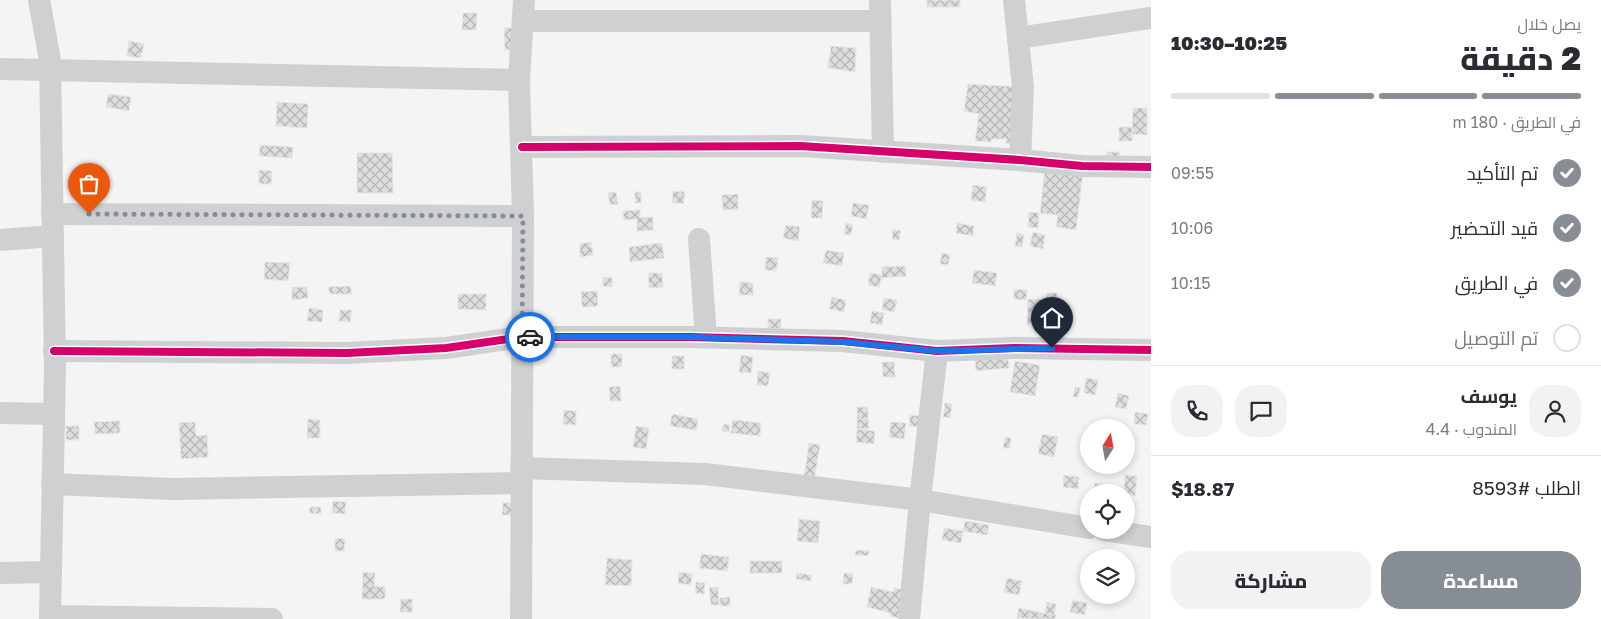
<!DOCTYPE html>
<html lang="ar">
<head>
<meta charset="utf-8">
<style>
  body { margin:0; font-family:"Golos Text",Cairo,sans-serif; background:#f2f2f3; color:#2b2b33; direction:rtl; height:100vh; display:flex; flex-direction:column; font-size:19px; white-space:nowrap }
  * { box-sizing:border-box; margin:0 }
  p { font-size:16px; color:#7c7c81 }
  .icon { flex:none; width:28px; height:28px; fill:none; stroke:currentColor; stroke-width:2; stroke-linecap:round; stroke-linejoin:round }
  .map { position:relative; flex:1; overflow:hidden; direction:ltr }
  .side { display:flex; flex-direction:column; background:#fff; width:450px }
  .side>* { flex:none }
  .needle { width:32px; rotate:11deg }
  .fabs { position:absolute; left:1080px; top:419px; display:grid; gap:10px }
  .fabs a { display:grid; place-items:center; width:55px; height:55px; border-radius:50%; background:#fff; box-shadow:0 2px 8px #0003; font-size:25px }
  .pin { position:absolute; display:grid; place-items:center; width:42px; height:42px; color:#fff; margin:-51px -21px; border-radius:50% 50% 50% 0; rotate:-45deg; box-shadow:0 0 5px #0007 }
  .pin .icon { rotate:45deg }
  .courier { position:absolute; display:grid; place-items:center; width:50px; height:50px; margin:-25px; border:4px solid #1a73e8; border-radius:50%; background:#fff; color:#222; box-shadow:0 1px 6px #0007 }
  .overview em { font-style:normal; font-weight:800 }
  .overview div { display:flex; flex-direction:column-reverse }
  .overview { display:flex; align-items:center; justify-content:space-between; height:85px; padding:0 20px }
  h1 { font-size:32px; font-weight:800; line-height:38px }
  .bar { display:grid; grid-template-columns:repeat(4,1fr); gap:8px 5px; align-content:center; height:60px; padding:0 20px }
  .bar i { height:6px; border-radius:4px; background:#e1e1e2 }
  .bar .selected { background:#868d94 }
  .bar p { grid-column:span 4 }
  .line { display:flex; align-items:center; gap:12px; padding:0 20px; border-top:1px solid #e1e1e2 }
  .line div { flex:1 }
  .round { display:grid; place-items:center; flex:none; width:52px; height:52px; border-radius:20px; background:#f2f2f3 }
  ol { padding:0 20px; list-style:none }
  li { display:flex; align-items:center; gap:15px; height:55px }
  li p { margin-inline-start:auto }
  li .icon { padding:5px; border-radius:50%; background:#868d94; color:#fff; stroke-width:4 }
  li:last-child { color:#7c7c81 }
  li i { width:28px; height:28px; border:2px solid #e1e1e2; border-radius:50% }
  .button { display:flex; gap:10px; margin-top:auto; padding:10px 20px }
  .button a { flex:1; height:58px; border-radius:20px; background:#868d94; color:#fff; font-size:20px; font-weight:800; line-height:58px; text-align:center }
  .button a+a { background:#f2f2f3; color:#2b2b33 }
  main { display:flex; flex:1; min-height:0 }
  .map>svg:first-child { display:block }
  .building { fill:url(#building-cross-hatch); stroke:#e5e6e7 }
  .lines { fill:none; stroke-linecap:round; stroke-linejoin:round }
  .minor { stroke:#ced0d2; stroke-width:22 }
  .cycleway-casing { stroke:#fff; stroke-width:11 }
  .cycleway { stroke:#d6006c; stroke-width:8 }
  .done { stroke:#868d94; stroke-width:5; stroke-dasharray:0 9 }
  .route { stroke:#1a73e8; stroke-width:6 }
</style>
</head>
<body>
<main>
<section class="side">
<div class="overview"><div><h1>2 دقيقة</h1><p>يصل خلال</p></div><em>10:25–10:30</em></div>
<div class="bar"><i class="selected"></i><i class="selected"></i><i class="selected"></i><i></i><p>في الطريق · 180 m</p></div>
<ol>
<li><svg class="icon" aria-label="check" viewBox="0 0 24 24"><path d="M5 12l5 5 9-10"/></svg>تم التأكيد<p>09:55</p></li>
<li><svg class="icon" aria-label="check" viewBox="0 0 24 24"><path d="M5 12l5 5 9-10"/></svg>قيد التحضير<p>10:06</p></li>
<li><svg class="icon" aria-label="check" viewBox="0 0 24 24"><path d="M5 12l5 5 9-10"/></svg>في الطريق<p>10:15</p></li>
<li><i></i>تم التوصيل</li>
</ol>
<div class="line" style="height:90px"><a class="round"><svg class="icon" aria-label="person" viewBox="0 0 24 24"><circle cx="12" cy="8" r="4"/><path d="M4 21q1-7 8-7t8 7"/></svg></a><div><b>يوسف</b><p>المندوب · 4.4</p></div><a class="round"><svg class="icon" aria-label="chat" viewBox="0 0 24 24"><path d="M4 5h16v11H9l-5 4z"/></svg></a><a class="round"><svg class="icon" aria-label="phone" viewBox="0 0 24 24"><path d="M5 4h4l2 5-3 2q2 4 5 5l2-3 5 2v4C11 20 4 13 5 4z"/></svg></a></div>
<div class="line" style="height:65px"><div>الطلب #8593</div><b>$18.87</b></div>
<div class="button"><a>مساعدة</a><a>مشاركة</a></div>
</section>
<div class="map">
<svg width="1151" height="619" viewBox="0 0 1151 619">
  <defs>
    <pattern id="building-cross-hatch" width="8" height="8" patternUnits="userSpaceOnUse" patternTransform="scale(1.25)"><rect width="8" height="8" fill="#ddddde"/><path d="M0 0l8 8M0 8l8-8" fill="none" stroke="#b5b6b7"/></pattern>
  </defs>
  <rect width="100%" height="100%" fill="#f4f4f4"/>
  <!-- building -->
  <g class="building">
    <rect x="927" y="0" width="33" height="7"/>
    <polygon points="463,13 477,13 476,30 462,30"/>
    <polygon points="504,28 514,28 514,50 505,50"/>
    <polygon points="129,41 144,44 141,58 127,56"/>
    <polygon points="831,46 856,48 855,72 828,68"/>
    <polygon points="968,84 1022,87 1019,145 1006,143 1006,139 991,139 991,142 975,141 979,114 964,111"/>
    <polygon points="108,94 131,97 129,111 106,107"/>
    <polygon points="277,102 308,104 307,128 276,126"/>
    <polygon points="1133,108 1147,108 1147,135 1132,134"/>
    <rect x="1119" y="127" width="13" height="14"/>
    <polygon points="260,145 293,147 292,158 259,156"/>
    <polygon points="1107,152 1119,152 1120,159 1108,159"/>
    <polygon points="357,153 392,153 393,193 357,193"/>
    <polygon points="1045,168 1083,172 1076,230 1056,227 1058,215 1040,213"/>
    <polygon points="259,170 272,171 271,184 259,184"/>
    <polygon points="973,185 987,187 985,202 971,200"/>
    <polygon points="673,191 685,192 683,204 672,202"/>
    <polygon points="616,192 618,204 610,205 608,193"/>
    <rect x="635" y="192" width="6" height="11"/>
    <polygon points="738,194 738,209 723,210 722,195"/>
    <polygon points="812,200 823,201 822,218 811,218"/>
    <polygon points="853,203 869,205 866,219 851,216"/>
    <polygon points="640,210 640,218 653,217 653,230 637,231 637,219 624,220 623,211"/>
    <polygon points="1029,212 1039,213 1038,228 1028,227"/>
    <polygon points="846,223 853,225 851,235 844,234"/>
    <polygon points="957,223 974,226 973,236 956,233"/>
    <polygon points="786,225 800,227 798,241 783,238"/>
    <polygon points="893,229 901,231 899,240 892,239"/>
    <polygon points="1033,232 1045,235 1043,249 1030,246"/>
    <polygon points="1017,233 1024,235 1022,247 1015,246"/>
    <polygon points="591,242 593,255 580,257 580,244"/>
    <polygon points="662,243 664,258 630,262 629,247"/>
    <polygon points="826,250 844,253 842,266 823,263"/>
    <polygon points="942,253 950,255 948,265 940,264"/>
    <polygon points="766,257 778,258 776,271 765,270"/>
    <polygon points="265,262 290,263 288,281 264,279"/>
    <polygon points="905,266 906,276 882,278 882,267"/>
    <polygon points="974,270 997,273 995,286 972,283"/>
    <polygon points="648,273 662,273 663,287 649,288"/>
    <polygon points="870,273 882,275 879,287 868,285"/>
    <polygon points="603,277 612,278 612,287 603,286"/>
    <polygon points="740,282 753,283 753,295 739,295"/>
    <polygon points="350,286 352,294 330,294 328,287"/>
    <polygon points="292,287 307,287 308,298 292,300"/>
    <polygon points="1014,289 1027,290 1026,300 1014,299"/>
    <polygon points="597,291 598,306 582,307 581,292"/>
    <polygon points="1047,293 1057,293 1055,324 1027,325 1028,299 1046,300"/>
    <polygon points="458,294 486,294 486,310 458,309"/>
    <polygon points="832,297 846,300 844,312 829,309"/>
    <polygon points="884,298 897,300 894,312 882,310"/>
    <polygon points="309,308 323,310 322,322 307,321"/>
    <polygon points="340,310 352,310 350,322 339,321"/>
    <polygon points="872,311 884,313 882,325 870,323"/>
    <polygon points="768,319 781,319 781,328 768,329"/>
    <rect x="611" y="354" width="11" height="13"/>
    <polygon points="741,355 753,357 751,373 739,372"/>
    <rect x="672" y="356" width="12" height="13"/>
    <polygon points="1008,356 1009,368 976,371 975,359"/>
    <polygon points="1015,361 1040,365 1035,396 1010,392"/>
    <polygon points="882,362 894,362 895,377 883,377"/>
    <polygon points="758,371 770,373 768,386 757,385"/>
    <polygon points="1086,378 1098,380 1095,395 1084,393"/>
    <polygon points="620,386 621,401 610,401 609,387"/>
    <polygon points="1075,387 1080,388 1078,397 1073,397"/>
    <polygon points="1118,393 1129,396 1126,409 1115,407"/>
    <polygon points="945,403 952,404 950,418 943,417"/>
    <rect x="857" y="407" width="11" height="12"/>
    <polygon points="564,410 576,411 576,425 563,424"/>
    <polygon points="1135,412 1148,414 1146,425 1134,424"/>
    <polygon points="672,414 698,419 696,430 670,426"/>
    <polygon points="910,415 920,416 919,427 909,426"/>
    <polygon points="308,419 320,420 320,438 307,438"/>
    <polygon points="857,419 868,419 869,428 857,429"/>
    <polygon points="733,420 761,423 760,436 731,433"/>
    <polygon points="120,421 120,433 95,434 94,422"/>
    <polygon points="195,422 196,436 207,435 208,457 181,459 179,423"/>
    <polygon points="891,422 906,423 904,439 889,437"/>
    <polygon points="724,424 730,425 729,432 722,431"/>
    <rect x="66" y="426" width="13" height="14"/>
    <polygon points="636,426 649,428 646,449 633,447"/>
    <polygon points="857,429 875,431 874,444 856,442"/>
    <polygon points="1042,434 1058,437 1054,457 1038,454"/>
    <polygon points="1005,437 1011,438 1010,448 1003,448"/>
    <polygon points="809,443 820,445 814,480 804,478"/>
    <polygon points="1064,475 1079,477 1078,489 1063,487"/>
    <polygon points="1125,475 1137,476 1135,496 1124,492"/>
    <polygon points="1095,483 1113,486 1112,492 1094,492"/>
    <polygon points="333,501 346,502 345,514 332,513"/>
    <polygon points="503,503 517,503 517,515 502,515"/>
    <polygon points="310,507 321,507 321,514 309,513"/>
    <polygon points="799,519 820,521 818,543 797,541"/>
    <polygon points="965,521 989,525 987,535 963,531"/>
    <polygon points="944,528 963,531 961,543 942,540"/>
    <polygon points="335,538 345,539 344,551 335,551"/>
    <polygon points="856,550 869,551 868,556 855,555"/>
    <polygon points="701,554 729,557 727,571 699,568"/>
    <polygon points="607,558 632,560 631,586 605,585"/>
    <rect x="750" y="561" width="32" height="12"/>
    <polygon points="363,572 375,573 374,586 385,587 385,599 362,599"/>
    <polygon points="679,572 692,574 691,585 678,583"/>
    <polygon points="797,573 811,575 811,581 796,579"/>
    <polygon points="844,573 853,574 852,584 843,584"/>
    <polygon points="1007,578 1022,581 1019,595 1004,592"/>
    <polygon points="696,582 705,583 704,594 695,593"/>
    <polygon points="718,587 719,605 711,605 709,588"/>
    <polygon points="871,587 893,592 894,588 906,590 900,618 890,616 890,613 867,607"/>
    <polygon points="730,597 730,606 720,606 720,598"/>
    <polygon points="401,599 412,599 412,612 400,612"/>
    <polygon points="1073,600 1087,603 1085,615 1070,612"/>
    <polygon points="1047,602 1056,604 1054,615 1045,613"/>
    <polygon points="1019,608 1043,613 1042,619 1017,618"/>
    <polygon points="1043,613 1056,615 1055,619 1042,619"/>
  </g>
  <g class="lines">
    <!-- minor -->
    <g class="minor">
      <polyline points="39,0 50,60 55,368 50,619"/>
      <polyline points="880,0 883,152"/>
      <polyline points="1014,0 1023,87 1020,160"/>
      <polyline points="524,21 880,21"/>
      <polyline points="1018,38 1151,18"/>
      <polyline points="0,69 519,80"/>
      <polyline points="522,147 800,146 1020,160 1082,166 1151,167"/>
      <polyline points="52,214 523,216"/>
      <polyline points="699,239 706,337"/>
      <polyline points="0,240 53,236"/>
      <polyline points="54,351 347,353 446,348 522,337 689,337 843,341 937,351 1013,348 1151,350"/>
      <polyline points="0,413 54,414"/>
      <polyline points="521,468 705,474 920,500 937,351"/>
      <polyline points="52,484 174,489 521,483"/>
      <polyline points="1104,530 1151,537"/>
      <polyline points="0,573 51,572"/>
      <polyline points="50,616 272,619"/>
      <polyline points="521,619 523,216 519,80 524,0"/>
      <polyline points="909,619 920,500 1089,528"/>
    </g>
    <!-- cycleway casing -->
    <g class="cycleway-casing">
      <g id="cycleway">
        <polyline points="522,147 800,146 1020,160 1082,166 1151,167"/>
        <polyline points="54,351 347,353 446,348 522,337 689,337 843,341 937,351 1013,348 1151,350"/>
      </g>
    </g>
    <!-- cycleway -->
    <use href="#cycleway" class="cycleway"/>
  </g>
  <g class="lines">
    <!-- done -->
    <polyline class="done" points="89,214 523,216 522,337 530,337"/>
    <!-- route -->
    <polyline class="route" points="530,337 689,337 843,342 937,351 1052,348"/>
  </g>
</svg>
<div class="fabs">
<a><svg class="needle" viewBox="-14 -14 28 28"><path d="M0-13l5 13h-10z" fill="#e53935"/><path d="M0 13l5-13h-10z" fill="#7c7c81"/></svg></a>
<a><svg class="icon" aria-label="locate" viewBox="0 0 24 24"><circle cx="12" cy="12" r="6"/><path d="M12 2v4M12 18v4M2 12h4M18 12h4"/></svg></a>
<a><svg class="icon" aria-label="layers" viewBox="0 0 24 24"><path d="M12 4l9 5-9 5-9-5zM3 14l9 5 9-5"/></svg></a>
</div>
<div class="pin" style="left:89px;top:214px;background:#ea580c"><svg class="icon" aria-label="bag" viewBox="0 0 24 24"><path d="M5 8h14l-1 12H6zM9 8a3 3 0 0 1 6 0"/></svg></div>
<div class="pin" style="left:1052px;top:348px;background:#1f2937"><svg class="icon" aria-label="home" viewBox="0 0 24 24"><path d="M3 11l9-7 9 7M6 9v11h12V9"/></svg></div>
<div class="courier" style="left:530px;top:337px"><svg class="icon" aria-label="car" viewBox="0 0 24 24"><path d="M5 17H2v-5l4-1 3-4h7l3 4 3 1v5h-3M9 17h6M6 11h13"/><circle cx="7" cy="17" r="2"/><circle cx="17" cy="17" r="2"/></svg></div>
</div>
</main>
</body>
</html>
